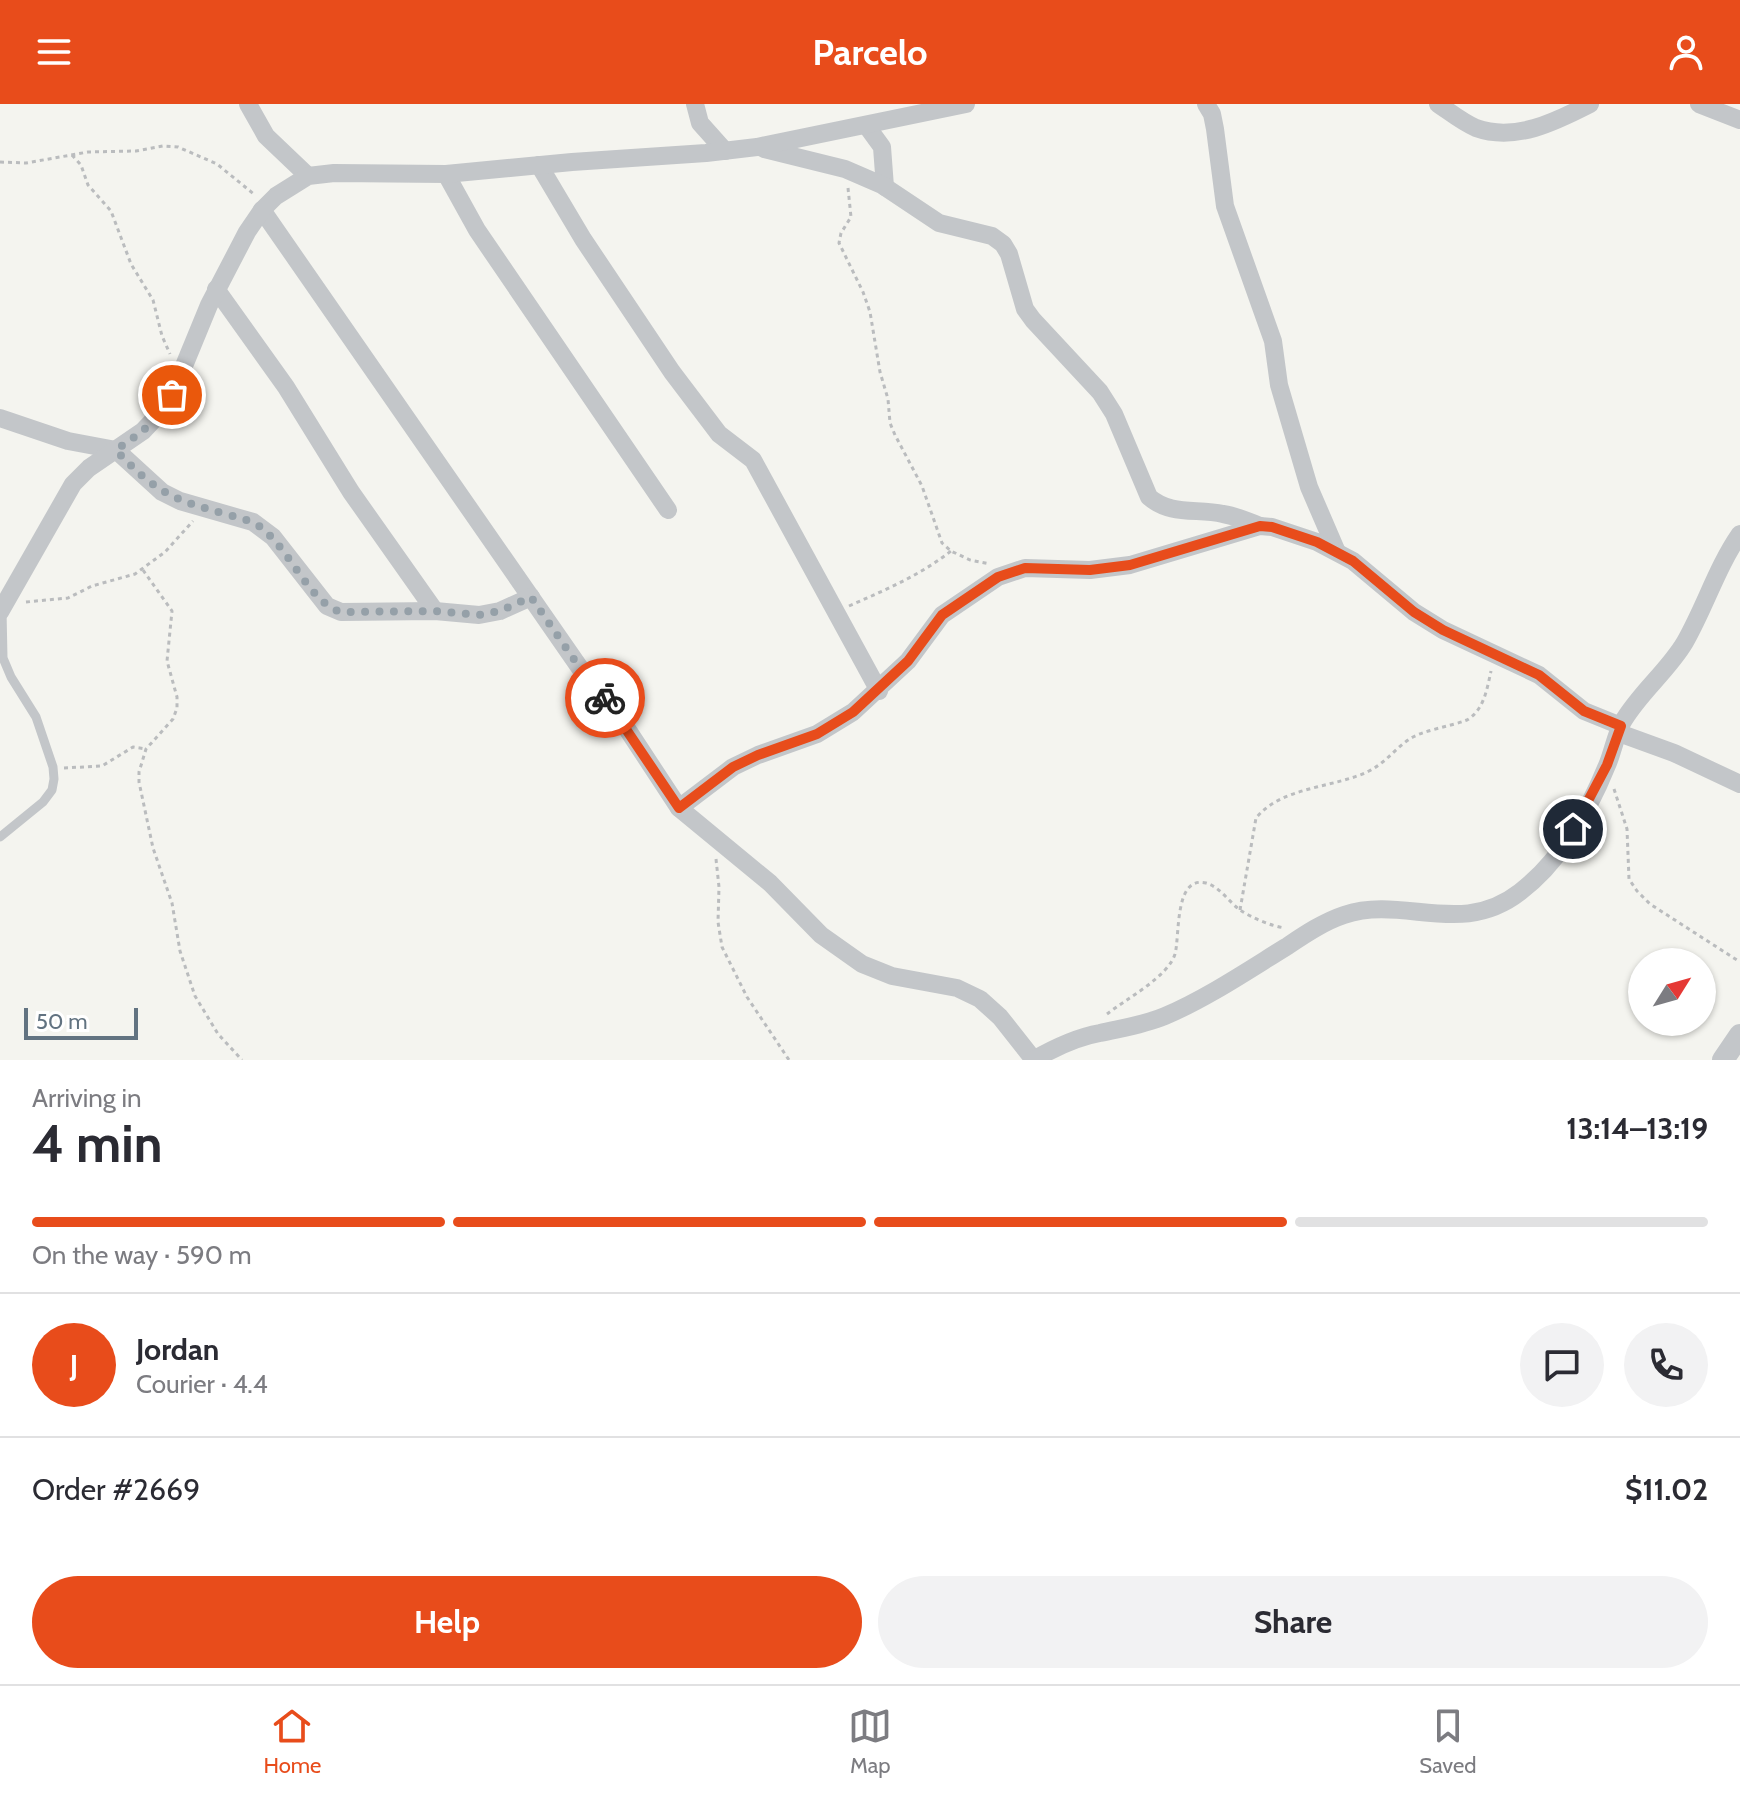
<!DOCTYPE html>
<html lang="en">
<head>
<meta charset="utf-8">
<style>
  body { margin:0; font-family:Cabin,sans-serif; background:#f2f2f3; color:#2b2b33; height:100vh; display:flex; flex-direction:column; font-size:30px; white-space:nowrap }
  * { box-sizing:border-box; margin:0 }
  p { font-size:26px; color:#7c7c81 }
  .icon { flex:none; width:44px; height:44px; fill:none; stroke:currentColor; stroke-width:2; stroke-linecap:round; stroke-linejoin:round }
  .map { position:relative; height:956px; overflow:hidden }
  .drawer { display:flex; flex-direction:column; background:#fff; flex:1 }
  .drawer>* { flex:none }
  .needle { width:52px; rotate:53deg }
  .controls { position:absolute; left:1628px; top:844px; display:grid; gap:16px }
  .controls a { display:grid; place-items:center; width:88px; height:88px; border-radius:50%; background:#fff; box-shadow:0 2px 6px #0004; font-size:40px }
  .scale { position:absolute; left:24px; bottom:20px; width:114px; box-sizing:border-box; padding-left:8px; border:4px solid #627381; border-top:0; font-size:22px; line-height:28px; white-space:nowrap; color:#627381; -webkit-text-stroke:6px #fff; paint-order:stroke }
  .pin { position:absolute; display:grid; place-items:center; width:68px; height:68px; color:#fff; margin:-34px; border:4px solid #fff; border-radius:50%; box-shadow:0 2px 8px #0007 }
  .courier { position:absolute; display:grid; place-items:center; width:80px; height:80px; margin:-40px; border:6px solid #e84c1b; border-radius:50%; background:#fff; color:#222; box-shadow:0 2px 10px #0007 }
  .headline em { font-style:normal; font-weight:800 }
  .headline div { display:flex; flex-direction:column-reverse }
  .headline { display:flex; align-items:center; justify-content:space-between; height:136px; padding:0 32px }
  h1 { font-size:52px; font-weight:800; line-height:60px }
  .bar { display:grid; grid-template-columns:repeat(4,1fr); gap:12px 8px; align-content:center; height:96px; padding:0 32px }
  .bar i { height:10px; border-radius:6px; background:#e1e1e2 }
  .bar .active { background:#e84c1b }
  .bar p { grid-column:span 4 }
  .line { display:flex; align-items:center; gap:20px; padding:0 32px; border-top:2px solid #e1e1e2 }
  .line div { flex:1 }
  .round { display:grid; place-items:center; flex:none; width:84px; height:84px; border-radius:42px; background:#f2f2f3 }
  .button { display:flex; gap:16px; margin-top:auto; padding:16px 32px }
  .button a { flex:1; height:92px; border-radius:48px; background:#e84c1b; color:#fff; font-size:32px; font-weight:800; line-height:92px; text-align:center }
  .button a+a { background:#f2f2f3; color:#2b2b33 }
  header { display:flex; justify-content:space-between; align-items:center; height:104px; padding:0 32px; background:#e84c1b; color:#fff; font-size:36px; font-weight:800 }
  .menu { display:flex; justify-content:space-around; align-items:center; height:112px; border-top:2px solid #e1e1e2; background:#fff; font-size:22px; color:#7c7c81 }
  .menu a { display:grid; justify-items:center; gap:4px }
  .menu .active { color:#e84c1b }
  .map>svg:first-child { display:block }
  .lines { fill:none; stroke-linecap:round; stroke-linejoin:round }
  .path { stroke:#babcbe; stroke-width:3; stroke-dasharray:4 4; stroke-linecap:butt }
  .service { stroke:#c3c6c9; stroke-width:9 }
  .minor { stroke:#c3c6c9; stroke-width:18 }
  .tertiary { stroke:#c3c6c9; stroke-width:22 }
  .done { stroke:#95a0a8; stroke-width:8; stroke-dasharray:0 14.4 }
  .route { stroke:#e84c1b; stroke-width:10 }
</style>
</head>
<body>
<header><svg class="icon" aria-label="menu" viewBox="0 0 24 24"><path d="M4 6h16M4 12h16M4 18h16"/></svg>Parcelo<svg class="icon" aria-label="person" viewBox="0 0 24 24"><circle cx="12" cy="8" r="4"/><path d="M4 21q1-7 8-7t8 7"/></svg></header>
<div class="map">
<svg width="1740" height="956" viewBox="0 0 1740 956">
  <rect width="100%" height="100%" fill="#f4f4ef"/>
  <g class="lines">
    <!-- path -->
    <g class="path">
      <polyline points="72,51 81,61 88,81 111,107 131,160 153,196 162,232 170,250"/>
      <polyline points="0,58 26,59 88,48 136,47 163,42 178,43 217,60 255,91"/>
      <polyline points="848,84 851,113 841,129 839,139 863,188 870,208 880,268 888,295 890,319 895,331 922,382 942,439 951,447 970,456 990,460"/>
      <polyline points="143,466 172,507 167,557 177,593 177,604 173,615 146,645 139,668 139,678 153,744 172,799 180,847 195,892 218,930 242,956"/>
      <polyline points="26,498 68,494 92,482 135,470 165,448 193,417"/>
      <path d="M849,502C885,486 919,472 951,447"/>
      <polyline points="64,664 102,662 133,643 146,645"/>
      <polyline points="1614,685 1627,725 1629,775 1637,787 1650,800 1740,858"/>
      <polyline points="716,755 719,783 718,818 722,843 747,893 789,956"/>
      <path d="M1240,806L1256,714C1282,682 1335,684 1369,667C1385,659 1394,646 1408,636C1422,626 1449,623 1467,616C1484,606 1487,585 1491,567"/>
      <path d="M1107,910C1126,895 1168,873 1175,850C1180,832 1174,771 1206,779C1220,783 1229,798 1240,806C1252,814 1271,822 1285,824"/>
    </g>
    <!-- service -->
    <polyline class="service" points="0,733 43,698 52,686 54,675 53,663 36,613 11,573 3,554 2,506"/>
    <!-- minor -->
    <g class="minor">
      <polyline points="248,0 266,32 308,72"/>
      <polyline points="695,0 700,19 725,47"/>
      <polyline points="1206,0 1212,10 1215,25 1225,102 1273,237 1279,281 1309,383 1337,448"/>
      <path d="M1438,0C1450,8 1462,18 1476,24C1515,38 1555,18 1590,0"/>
      <polyline points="1699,0 1740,16"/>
      <polyline points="866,21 882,43 885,83"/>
      <path d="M764,45L845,65L882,81L939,119L992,132L1003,140L1009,150L1025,205L1033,216L1100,288L1114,310L1149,393C1171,412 1197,404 1223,410C1236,412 1248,417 1260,422"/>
      <polyline points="539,61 583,135 672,268 719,330 753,356 879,587"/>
      <polyline points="446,70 477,126 668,406"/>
      <polyline points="262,106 582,567 612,602 679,704 770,779 821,831 862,860 892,872 957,884 980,895 1000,913 1034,956"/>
      <polyline points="216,185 286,283 351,388 435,507"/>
      <polyline points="0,314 68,337 116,346 162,388 180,397 253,418 273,433 327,502 341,508 435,507 479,511 500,507 531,493"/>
      <polyline points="0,508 73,380 89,364 143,327 159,310 172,291 209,201 247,128 262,106 276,92 308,72 334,69 446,70 572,58 706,49 757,43 966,0"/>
      <polyline points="1619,629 1674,649 1740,680"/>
      <polyline points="679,704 733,663 758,651 817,630 853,608 908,557 942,511 998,473 1025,464 1090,466 1130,461 1260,422 1272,423 1317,438 1353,457 1414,508 1443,526 1539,571 1584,607 1621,622"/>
      <path d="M1033,956C1054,944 1077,933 1100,929C1122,924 1144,921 1165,912C1207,894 1247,867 1286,843C1304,831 1323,818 1344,811C1404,791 1461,834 1520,788C1561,757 1589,706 1608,659C1613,646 1616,631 1622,619C1639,589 1668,567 1685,538C1705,503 1717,463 1740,430"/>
    </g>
    <!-- tertiary -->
    <polyline class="tertiary" points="1723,956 1740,931"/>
  </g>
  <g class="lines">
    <!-- done -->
    <path class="done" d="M172,291L143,327L116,346C165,400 188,398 253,418C288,438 307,498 341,508L435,507L479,511L500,507L531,493L582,567L605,594"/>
    <!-- route -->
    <polyline class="route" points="605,594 679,704 733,663 758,651 817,630 853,608 908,557 942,511 998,473 1025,464 1090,466 1130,461 1260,422 1272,423 1317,438 1353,457 1414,508 1443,526 1539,571 1584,607 1621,622 1607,661 1573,725"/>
  </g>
</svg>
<div class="controls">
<a><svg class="needle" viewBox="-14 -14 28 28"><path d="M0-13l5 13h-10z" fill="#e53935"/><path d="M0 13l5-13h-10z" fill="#7c7c81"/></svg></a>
</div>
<div class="scale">50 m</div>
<div class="pin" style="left:172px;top:291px;background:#ea580c"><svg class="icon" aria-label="bag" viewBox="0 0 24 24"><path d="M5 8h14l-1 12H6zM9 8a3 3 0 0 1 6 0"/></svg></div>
<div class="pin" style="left:1573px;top:725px;background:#1f2937"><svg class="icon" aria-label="home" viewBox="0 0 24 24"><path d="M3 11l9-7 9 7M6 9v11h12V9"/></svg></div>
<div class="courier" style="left:605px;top:594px"><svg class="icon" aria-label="bike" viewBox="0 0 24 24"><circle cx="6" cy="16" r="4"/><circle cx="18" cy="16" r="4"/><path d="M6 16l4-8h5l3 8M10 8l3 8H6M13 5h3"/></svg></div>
</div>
<section class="drawer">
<div class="headline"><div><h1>4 min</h1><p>Arriving in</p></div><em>13:14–13:19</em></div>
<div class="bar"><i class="active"></i><i class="active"></i><i class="active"></i><i></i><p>On the way · 590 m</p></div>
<div class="line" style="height:144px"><b class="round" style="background:#e84c1b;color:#fff">J</b><div><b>Jordan</b><p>Courier · 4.4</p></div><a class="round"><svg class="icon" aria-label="chat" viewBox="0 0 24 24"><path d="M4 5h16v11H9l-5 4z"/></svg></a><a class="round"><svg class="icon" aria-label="phone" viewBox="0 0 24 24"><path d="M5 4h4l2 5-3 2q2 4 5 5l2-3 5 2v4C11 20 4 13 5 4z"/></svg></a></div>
<div class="line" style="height:104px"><div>Order #2669</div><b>$11.02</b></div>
<div class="button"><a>Help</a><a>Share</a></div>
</section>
<nav class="menu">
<a class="active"><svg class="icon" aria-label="home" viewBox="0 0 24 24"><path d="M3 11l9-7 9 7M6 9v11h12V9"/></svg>Home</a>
<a><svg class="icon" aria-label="map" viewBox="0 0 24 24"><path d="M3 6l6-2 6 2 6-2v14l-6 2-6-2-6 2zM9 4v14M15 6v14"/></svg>Map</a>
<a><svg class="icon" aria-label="saved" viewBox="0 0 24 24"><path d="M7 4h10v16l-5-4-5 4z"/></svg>Saved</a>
</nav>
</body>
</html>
